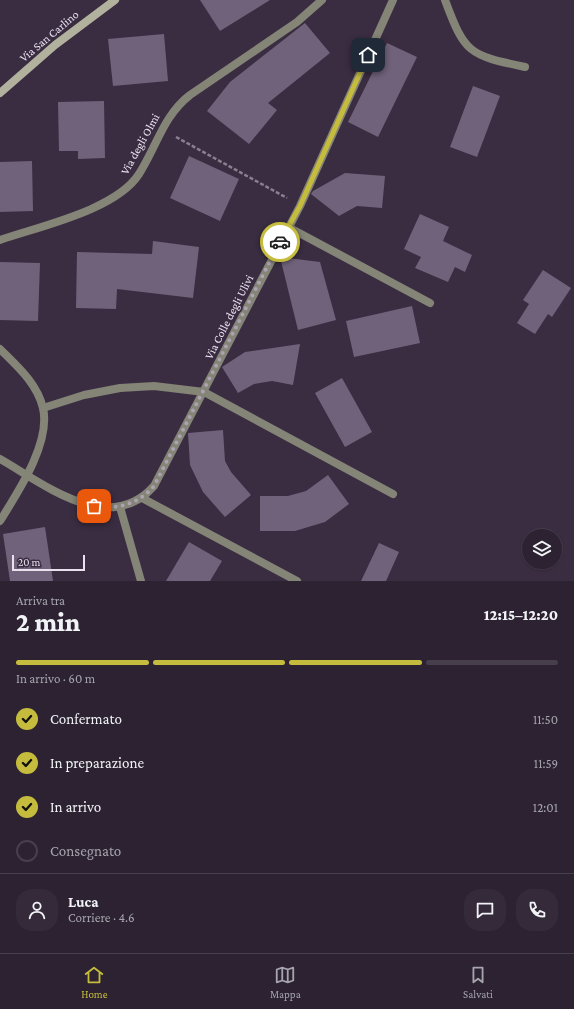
<!DOCTYPE html>
<html lang="it">
<head>
<meta charset="utf-8">
<style>
  body { margin:0; font-family:"Crimson Pro",serif; background:#342a3a; color:#f1f3f6; height:100vh; display:flex; flex-direction:column; font-size:15px; white-space:nowrap }
  * { box-sizing:border-box; margin:0 }
  p { font-size:13px; color:#a6a4ac }
  .icon { flex:none; width:22px; height:22px; fill:none; stroke:currentColor; stroke-width:2; stroke-linecap:round; stroke-linejoin:round }
  .map { position:relative; height:581px; overflow:hidden }
  .sheet { display:flex; flex-direction:column; background:#2c2232; flex:1 }
  .sheet>* { flex:none }
  .buttons { position:absolute; left:522px; top:529px; display:grid; gap:8px }
  .buttons a { display:grid; place-items:center; width:40px; height:40px; border-radius:50%; background:#2c2232; box-shadow:0 1px 3px #0004,0 0 0 1px #483f4d; font-size:20px }
  .scale { position:absolute; left:12px; bottom:10px; width:73px; box-sizing:border-box; padding-left:4px; border:2px solid #eae1ef; border-top:0; font-size:11px; line-height:14px; white-space:nowrap; color:#eae1ef; -webkit-text-stroke:3px #3a2d42; paint-order:stroke }
  .pin { position:absolute; display:grid; place-items:center; width:34px; height:34px; color:#fff; margin:-17px; border-radius:8px; box-shadow:0 2px 6px #0006 }
  .courier { position:absolute; display:grid; place-items:center; width:40px; height:40px; margin:-20px; border:3px solid #c5bc3d; border-radius:50%; background:#fff; color:#222; box-shadow:0 1px 5px #0007 }
  .head em { font-style:normal; font-weight:800 }
  .head div { display:flex; flex-direction:column-reverse }
  .head { display:flex; align-items:center; justify-content:space-between; height:68px; padding:0 16px }
  h1 { font-size:26px; font-weight:800; line-height:30px }
  .bar { display:grid; grid-template-columns:repeat(4,1fr); gap:6px 4px; align-content:center; height:48px; padding:0 16px }
  .bar i { height:5px; border-radius:3px; background:#483f4d }
  .bar .active { background:#c5bc3d }
  .bar p { grid-column:span 4 }
  .line { display:flex; align-items:center; gap:10px; padding:0 16px; border-top:1px solid #483f4d }
  .line div { flex:1 }
  .round { display:grid; place-items:center; flex:none; width:42px; height:42px; border-radius:16px; background:#342a3a }
  ol { padding:0 16px; list-style:none }
  li { display:flex; align-items:center; gap:12px; height:44px }
  li p { margin-inline-start:auto }
  li .icon { padding:4px; border-radius:50%; background:#c5bc3d; color:#111; stroke-width:4 }
  li:last-child { color:#a6a4ac }
  li i { width:22px; height:22px; border:2px solid #483f4d; border-radius:50% }
  .tab-bar { display:flex; justify-content:space-around; align-items:center; height:56px; border-top:1px solid #483f4d; background:#2c2232; font-size:11px; color:#a6a4ac }
  .tab-bar a { display:grid; justify-items:center; gap:2px }
  .tab-bar .active { color:#c5bc3d }
  .map>svg:first-child { display:block }
  .building { fill:#70627a }
  .lines { fill:none; stroke-linecap:round; stroke-linejoin:round }
  .path { stroke:#8a7f90; stroke-width:2.5; stroke-dasharray:4 2; stroke-linecap:butt }
  .street { stroke:#848477; stroke-width:8 }
  .secondary { stroke:#b2b19d; stroke-width:8 }
  .done { stroke:#aca2b2; stroke-width:4; stroke-dasharray:0 7.2 }
  .route { stroke:#c5bc3d; stroke-width:5 }
  .labels { text-anchor:middle; dominant-baseline:central; stroke-width:4; stroke-linejoin:round; paint-order:stroke }
  .street-label { font-size:12px; fill:#eae1ef; stroke:#3a2d42 }
</style>
</head>
<body>
<div class="map">
<svg width="574" height="581" viewBox="0 0 574 581">
  <rect width="100%" height="100%" fill="#3a2d42"/>
  <!-- building -->
  <g class="building">
    <polygon points="200,0 270,0 220,31"/>
    <polygon points="305,23 330,53 268,103 277,110 249,144 207,111 230,82"/>
    <polygon points="164,34 168,81 113,86 108,39"/>
    <polygon points="387,43 417,57 378,137 348,122"/>
    <polygon points="473,86 500,96 477,157 450,147"/>
    <polygon points="104,101 105,158 78,159 78,151 59,151 58,102"/>
    <polygon points="189,156 239,179 220,221 170,198"/>
    <polygon points="32,161 33,211 0,212 0,162"/>
    <polygon points="345,173 385,176 382,208 357,206 339,216 311,194 313,191"/>
    <polygon points="420,214 449,227 443,241 472,255 465,272 455,267 448,282 415,268 421,257 404,249"/>
    <polygon points="153,241 199,247 193,298 117,289 116,309 76,308 77,252 152,254"/>
    <polygon points="280,257 320,262 336,320 298,330"/>
    <polygon points="0,262 40,263 38,321 0,320"/>
    <polygon points="543,270 571,288 552,317 548,314 535,334 517,323 529,304 523,300"/>
    <polygon points="412,306 420,343 354,357 346,321"/>
    <polygon points="300,344 293,385 272,381 254,384 238,393 222,367 245,352"/>
    <polygon points="342,378 372,432 345,447 315,393"/>
    <polygon points="223,430 225,461 231,472 251,495 225,517 203,492 190,465 188,433"/>
    <polygon points="328,475 349,504 325,522 295,531 260,531 260,496 288,496 306,491"/>
    <polygon points="45,527 53,581 10,581 3,534"/>
    <polygon points="189,542 222,561 210,581 166,581"/>
    <polygon points="379,543 399,552 386,581 361,581"/>
  </g>
  <g class="lines">
    <!-- path -->
    <polyline class="path" points="176,137 287,198"/>
    <!-- street -->
    <g class="street">
      <path d="M445,0C465,54 469,55 525,67"/>
      <polyline points="288,227 430,303"/>
      <path d="M0,240C40,226 116,210 139,174C157,146 163,116 190,95L297,22L322,0"/>
      <path d="M0,349C17,366 37,383 43,408C51,443 18,492 0,521"/>
      <polyline points="43,408 84,395 120,388 154,386 204,392 393,494"/>
      <path d="M0,459C44,484 109,537 154,486L300,206L393,0"/>
      <polyline points="142,498 297,581"/>
      <polyline points="120,507 141,581"/>
    </g>
    <!-- secondary -->
    <polyline class="secondary" points="0,93 55,45 115,0"/>
  </g>
  <g class="lines">
    <!-- done -->
    <path class="done" d="M94,506C118,510 138,504 154,486L280,242"/>
    <!-- route -->
    <polyline class="route" points="280,242 300,206 368,55"/>
  </g>
  <g class="labels">
    <!-- street labels -->
    <g class="street-label">
      <text transform="translate(49 36) rotate(-40)">Via San Carlino</text>
      <text transform="translate(140 144) rotate(-61)">Via degli Olmi</text>
      <text transform="translate(229 317) rotate(-63)">Via Colle degli Ulivi</text>
    </g>
  </g>
</svg>
<div class="buttons">
<a><svg class="icon" aria-label="layers" viewBox="0 0 24 24"><path d="M12 4l9 5-9 5-9-5zM3 14l9 5 9-5"/></svg></a>
</div>
<div class="scale">20 m</div>
<div class="pin" style="left:94px;top:506px;background:#ea580c"><svg class="icon" aria-label="bag" viewBox="0 0 24 24"><path d="M5 8h14l-1 12H6zM9 8a3 3 0 0 1 6 0"/></svg></div>
<div class="pin" style="left:368px;top:55px;background:#1f2937"><svg class="icon" aria-label="home" viewBox="0 0 24 24"><path d="M3 11l9-7 9 7M6 9v11h12V9"/></svg></div>
<div class="courier" style="left:280px;top:242px"><svg class="icon" aria-label="car" viewBox="0 0 24 24"><path d="M5 17H2v-5l4-1 3-4h7l3 4 3 1v5h-3M9 17h6M6 11h13"/><circle cx="7" cy="17" r="2"/><circle cx="17" cy="17" r="2"/></svg></div>
</div>
<section class="sheet">
<div class="head"><div><h1>2 min</h1><p>Arriva tra</p></div><em>12:15–12:20</em></div>
<div class="bar"><i class="active"></i><i class="active"></i><i class="active"></i><i></i><p>In arrivo · 60 m</p></div>
<ol>
<li><svg class="icon" aria-label="check" viewBox="0 0 24 24"><path d="M5 12l5 5 9-10"/></svg>Confermato<p>11:50</p></li>
<li><svg class="icon" aria-label="check" viewBox="0 0 24 24"><path d="M5 12l5 5 9-10"/></svg>In preparazione<p>11:59</p></li>
<li><svg class="icon" aria-label="check" viewBox="0 0 24 24"><path d="M5 12l5 5 9-10"/></svg>In arrivo<p>12:01</p></li>
<li><i></i>Consegnato</li>
</ol>
<div class="line" style="height:72px"><a class="round"><svg class="icon" aria-label="person" viewBox="0 0 24 24"><circle cx="12" cy="8" r="4"/><path d="M4 21q1-7 8-7t8 7"/></svg></a><div><b>Luca</b><p>Corriere · 4.6</p></div><a class="round"><svg class="icon" aria-label="chat" viewBox="0 0 24 24"><path d="M4 5h16v11H9l-5 4z"/></svg></a><a class="round"><svg class="icon" aria-label="phone" viewBox="0 0 24 24"><path d="M5 4h4l2 5-3 2q2 4 5 5l2-3 5 2v4C11 20 4 13 5 4z"/></svg></a></div>
</section>
<nav class="tab-bar">
<a class="active"><svg class="icon" aria-label="home" viewBox="0 0 24 24"><path d="M3 11l9-7 9 7M6 9v11h12V9"/></svg>Home</a>
<a><svg class="icon" aria-label="map" viewBox="0 0 24 24"><path d="M3 6l6-2 6 2 6-2v14l-6 2-6-2-6 2zM9 4v14M15 6v14"/></svg>Mappa</a>
<a><svg class="icon" aria-label="saved" viewBox="0 0 24 24"><path d="M7 4h10v16l-5-4-5 4z"/></svg>Salvati</a>
</nav>
</body>
</html>
